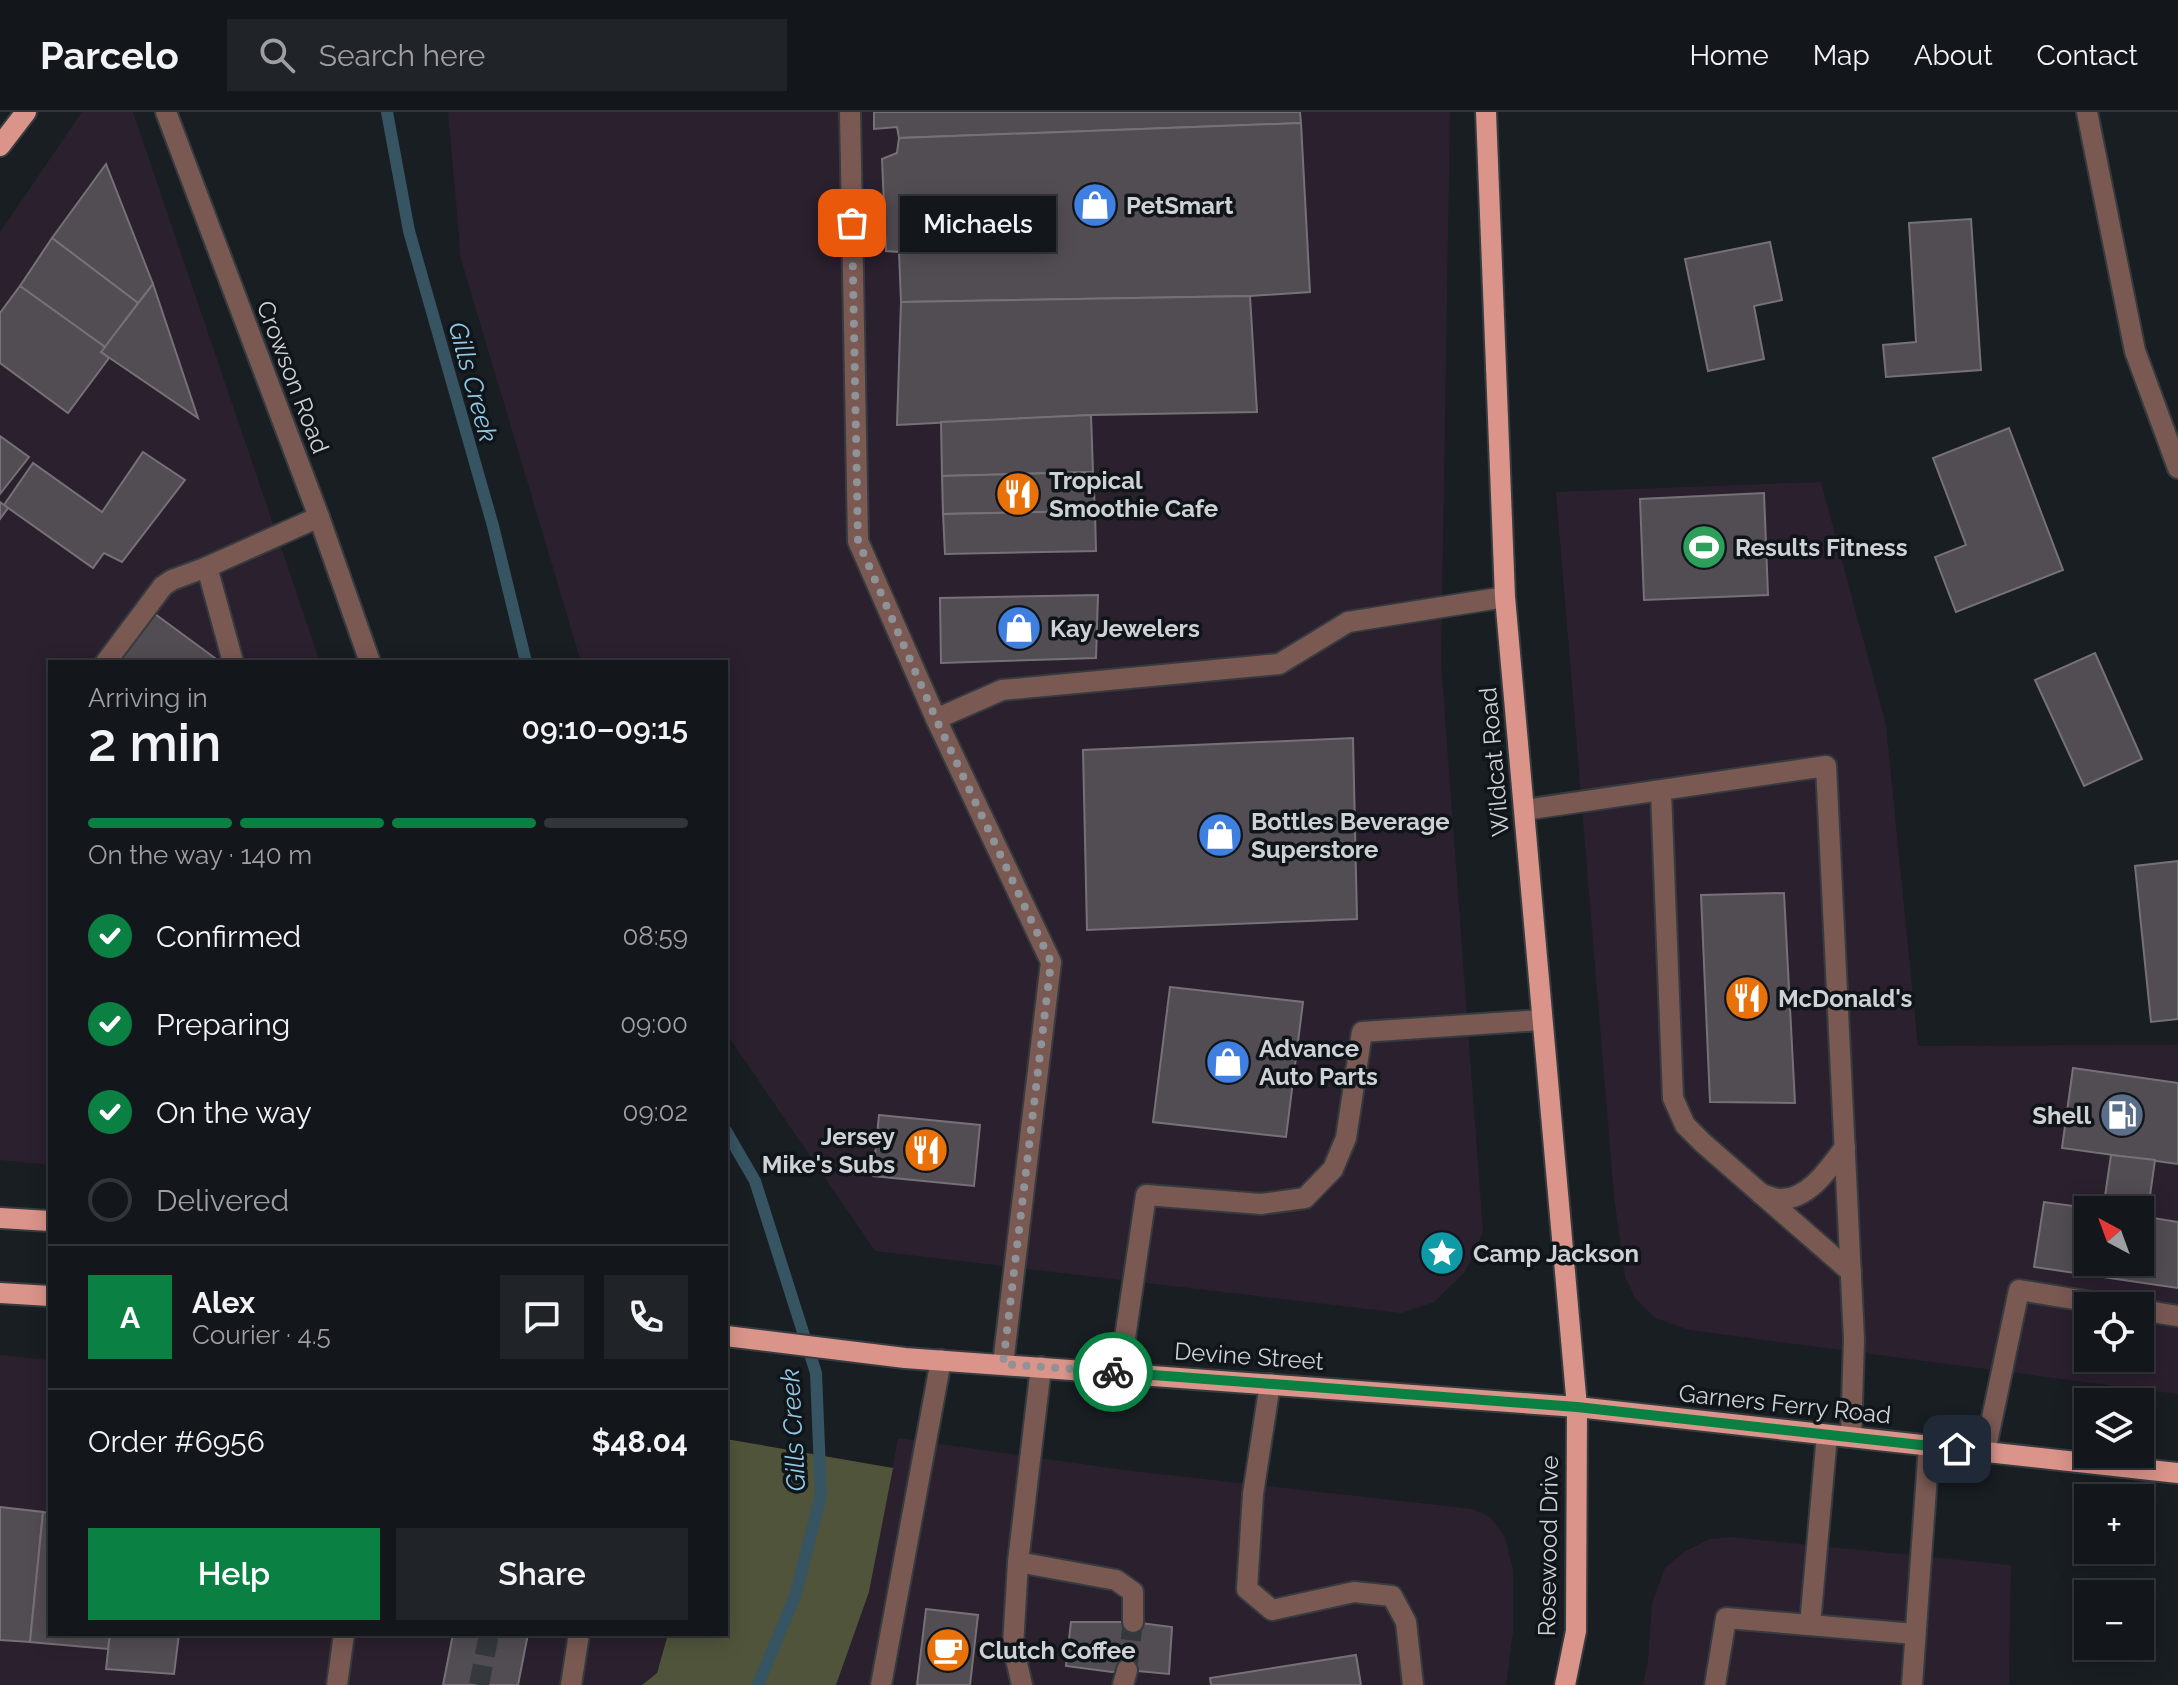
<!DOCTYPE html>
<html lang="en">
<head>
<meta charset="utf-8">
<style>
  body { margin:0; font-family:Raleway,sans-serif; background:#202327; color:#f1f3f6; height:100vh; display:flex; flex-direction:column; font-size:30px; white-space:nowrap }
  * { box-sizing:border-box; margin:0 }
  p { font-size:26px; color:#9d9fa2 }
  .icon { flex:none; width:44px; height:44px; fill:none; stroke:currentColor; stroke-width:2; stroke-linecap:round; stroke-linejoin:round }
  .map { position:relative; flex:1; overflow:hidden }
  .details { position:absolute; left:48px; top:548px; width:680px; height:976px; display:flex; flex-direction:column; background:#13161a; border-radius:0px; box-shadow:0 4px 20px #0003,0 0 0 2px #323539 }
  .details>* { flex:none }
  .needle { width:52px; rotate:319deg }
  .controls { position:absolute; left:2074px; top:1084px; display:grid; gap:16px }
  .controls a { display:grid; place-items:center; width:80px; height:80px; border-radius:0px; background:#13161a; box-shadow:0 4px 20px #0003,0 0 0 2px #323539; font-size:40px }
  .pin { position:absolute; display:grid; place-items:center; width:68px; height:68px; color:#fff; margin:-34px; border-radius:16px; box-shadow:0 4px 12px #0006 }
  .courier { position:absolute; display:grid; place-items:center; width:80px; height:80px; margin:-40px; border:6px solid #0b8043; border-radius:50%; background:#fff; color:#222; box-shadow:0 2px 10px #0007 }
  .bubble { position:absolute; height:56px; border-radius:0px; background:#13161a; box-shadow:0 4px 20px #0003,0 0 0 2px #323539; font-size:26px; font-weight:600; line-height:56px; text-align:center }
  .overview em { font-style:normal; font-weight:600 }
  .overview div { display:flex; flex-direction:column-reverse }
  .overview { display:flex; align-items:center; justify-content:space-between; height:136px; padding:0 40px }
  h1 { font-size:52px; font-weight:600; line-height:60px }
  .bar { display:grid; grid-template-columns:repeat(4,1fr); gap:12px 8px; align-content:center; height:96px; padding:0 40px }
  .bar i { height:10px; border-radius:6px; background:#323539 }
  .bar .active { background:#0b8043 }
  .bar p { grid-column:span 4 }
  .line { display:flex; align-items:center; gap:20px; padding:0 40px; border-top:2px solid #323539 }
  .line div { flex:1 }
  .round { display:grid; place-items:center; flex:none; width:84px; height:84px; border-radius:0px; background:#202327 }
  ol { padding:0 40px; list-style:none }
  li { display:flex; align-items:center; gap:24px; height:88px }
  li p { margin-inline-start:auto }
  li .icon { padding:8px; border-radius:50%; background:#0b8043; color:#fff; stroke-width:4 }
  li:last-child { color:#9d9fa2 }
  li i { width:44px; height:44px; border:4px solid #323539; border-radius:50% }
  .primary-button { display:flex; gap:16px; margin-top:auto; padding:16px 40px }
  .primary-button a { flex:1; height:92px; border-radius:0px; background:#0b8043; color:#fff; font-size:32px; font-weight:600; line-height:92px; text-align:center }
  .primary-button a+a { background:#202327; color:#f1f3f6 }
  header { display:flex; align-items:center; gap:48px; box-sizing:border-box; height:112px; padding:0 40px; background:#13161a; border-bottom:2px solid #323539 }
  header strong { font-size:38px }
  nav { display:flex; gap:44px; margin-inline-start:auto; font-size:28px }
  .search { width:560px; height:72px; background:#202327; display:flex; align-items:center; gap:20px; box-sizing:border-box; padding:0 28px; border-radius:0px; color:#9d9fa2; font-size:30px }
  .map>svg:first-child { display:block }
  .commercial { fill:#2b202e; fill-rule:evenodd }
  .forest { fill:#4f543a }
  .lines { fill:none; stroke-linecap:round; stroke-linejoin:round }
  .stream { stroke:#375462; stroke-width:12 }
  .building { fill:#524c53; stroke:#767178; stroke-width:2; fill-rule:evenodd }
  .minor-tunnel { stroke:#34393e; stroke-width:20; stroke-dasharray:20 10; stroke-linecap:butt }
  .minor-casing { stroke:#363b3f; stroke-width:24 }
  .major-casing { stroke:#363b3f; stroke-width:24 }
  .minor { stroke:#7a5953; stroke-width:20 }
  .major { stroke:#da9489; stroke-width:20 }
  .done { stroke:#8f9297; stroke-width:8; stroke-dasharray:0 14.4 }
  .route { stroke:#0b8043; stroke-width:10 }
  .labels { text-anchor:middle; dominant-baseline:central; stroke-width:7; stroke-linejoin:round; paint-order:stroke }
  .poi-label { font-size:24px; font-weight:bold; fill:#ced1d5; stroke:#10151a; text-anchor:start }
  .street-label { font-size:24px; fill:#ced1d5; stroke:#10151a }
  .water-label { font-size:26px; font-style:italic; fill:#8fc9e5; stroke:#10151a }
</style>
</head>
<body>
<header>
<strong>Parcelo</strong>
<div class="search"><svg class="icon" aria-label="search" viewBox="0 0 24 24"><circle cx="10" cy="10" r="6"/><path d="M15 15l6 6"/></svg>Search here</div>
<nav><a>Home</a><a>Map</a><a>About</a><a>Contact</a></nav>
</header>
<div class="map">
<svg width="2178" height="1573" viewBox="0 0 2178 1573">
  <rect width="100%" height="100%" fill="#191e23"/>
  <!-- commercial -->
  <g class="commercial">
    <polygon points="82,0 133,0 320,550 50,550 50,1053 0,1048 0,120"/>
    <polygon points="448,0 1450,0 1441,551 1483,1120 1465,1160 1434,1190 1401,1201 875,1139 726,921 726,550 581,550 461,147"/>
    <path d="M1821,370L1886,613L1918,934L2178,933V1282L1689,1218L1655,1206L1635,1186L1625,1165L1614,1084L1556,380ZM2088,1098H2140V1150H2088ZM2088,1194H2140V1246H2088Z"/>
    <polygon points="0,1243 50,1248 50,1522 668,1522 657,1561 642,1573 0,1573"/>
    <polygon points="898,1326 1132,1359 1473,1397 1490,1405 1505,1425 1513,1458 1513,1521 1506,1573 836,1573 869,1480"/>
    <polygon points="1731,1425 2011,1453 2009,1573 1643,1573 1648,1548 1652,1491 1665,1456 1684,1440 1709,1427"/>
  </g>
  <!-- forest -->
  <polygon class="forest" points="726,1327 893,1356 869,1480 836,1573 642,1573 657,1561 668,1522 726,1522"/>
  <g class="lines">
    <!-- stream -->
    <g class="stream">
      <polyline points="387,0 409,119 493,414 526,550"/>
      <polyline points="726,1019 755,1069 816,1261 821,1383 795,1484 758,1573"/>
    </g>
  </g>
  <!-- building -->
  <g class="building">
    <polygon points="874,0 1300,0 1301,11 899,26 897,15 874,17"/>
    <polygon points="1301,11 1310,180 1250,184 901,190 899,140 886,139 882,47 897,41 899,26"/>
    <polygon points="106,52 153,172 138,191 52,126"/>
    <polygon points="1971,107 1981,258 1886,265 1883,233 1916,230 1909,111"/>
    <polygon points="52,126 138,191 105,235 20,174"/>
    <polygon points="1770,130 1782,188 1754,194 1764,247 1708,259 1685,147"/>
    <polygon points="153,172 198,306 101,240"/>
    <polygon points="20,174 105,235 101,240 109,246 68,301 0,251 0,201"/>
    <polygon points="1250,184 1257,300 1091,303 897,313 901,190"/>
    <polygon points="1091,303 1093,360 942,364 941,310"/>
    <polygon points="2009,316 2063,458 1956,500 1935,445 1966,433 1933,346"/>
    <polygon points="0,324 29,345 0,382"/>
    <polygon points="143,340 185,368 122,450 104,441 93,456 4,393 33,351 102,400"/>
    <polygon points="1093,360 1095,399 943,402 942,364"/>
    <polygon points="1764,381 1768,483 1644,488 1640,387"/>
    <polygon points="0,390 8,396 0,407"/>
    <polygon points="1095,399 1096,439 945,442 943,402"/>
    <polygon points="1098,483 1096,546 941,551 940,486"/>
    <polygon points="155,502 219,549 218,550 120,550"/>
    <polygon points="2095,541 2142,647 2084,674 2035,568"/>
    <polygon points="1353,626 1357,807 1087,818 1083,638"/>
    <polygon points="2178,749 2178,907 2151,910 2135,754"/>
    <polygon points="1784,781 1795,991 1710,990 1701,783"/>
    <polygon points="1170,875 1303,890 1286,1025 1153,1010"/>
    <polygon points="2073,956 2178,971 2178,1052 2062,1036"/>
    <polygon points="879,1003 980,1013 974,1074 873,1064"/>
    <path d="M2111,1043L2155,1048L2147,1105L2178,1110V1176L2034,1155L2044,1090L2103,1098ZM2088,1098H2140V1150H2088Z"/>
    <polygon points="0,1395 43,1400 30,1530 0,1528"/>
    <polygon points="43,1400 50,1401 50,1522 110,1522 108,1537 30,1530"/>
    <polygon points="926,1497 978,1503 970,1573 917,1573"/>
    <polygon points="1071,1510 1133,1510 1172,1515 1169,1562 1127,1558 1112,1560 1066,1554"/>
    <polygon points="110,1522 179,1522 174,1562 106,1557"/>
    <polygon points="453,1522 528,1522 518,1573 443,1573"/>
    <polygon points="1356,1543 1361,1573 1211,1573 1210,1566"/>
  </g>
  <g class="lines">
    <!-- minor-tunnel -->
    <g class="minor-tunnel">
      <polyline points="1127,1558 1133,1510"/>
      <polyline points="479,1573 489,1522"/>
    </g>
    <!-- minor casing -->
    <g class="minor-casing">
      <g id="minor">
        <polyline points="166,0 319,405 370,550"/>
        <polyline points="850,0 858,429 936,607 1051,850 1003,1252"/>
        <polyline points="2087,0 2135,239 2178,356"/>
        <polyline points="106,550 163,474 172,468 207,455"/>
        <polyline points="233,550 207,455 319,405"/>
        <polyline points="936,607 1002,578 1279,552 1348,510 1505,485"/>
        <polyline points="1661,679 1673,986 1685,1013 1703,1031 1851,1160"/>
        <polyline points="1524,698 1826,654 1854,1227 1851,1325"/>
        <path d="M1761,1082C1767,1083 1774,1087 1780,1087C1809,1088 1830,1055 1845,1035"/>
        <polyline points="2140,1198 2178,1204"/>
        <polyline points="1120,1260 1146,1083 1261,1092 1305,1086 1333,1057 1346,1026 1362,920 1542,908"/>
        <polyline points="1270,1272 1253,1382 1247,1477 1272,1498 1354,1480 1392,1484 1406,1510 1413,1573"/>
        <polyline points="1985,1340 2019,1178 2116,1194"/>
        <polyline points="1018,1450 1116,1468 1133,1480 1133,1510"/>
        <polyline points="1810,1513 1827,1323"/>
        <polyline points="337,1573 344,1522"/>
        <polyline points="571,1573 579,1522"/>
        <polyline points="881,1573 941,1248"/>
        <polyline points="1022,1573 1013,1534 1018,1450 1041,1255"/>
        <polyline points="1123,1573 1127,1558"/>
        <polyline points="1715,1573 1726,1506 1915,1522"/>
        <polyline points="1912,1573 1929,1334"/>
      </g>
    </g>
    <!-- major casing -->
    <g class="major-casing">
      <g id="major">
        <polyline points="1486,0 1505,485 1577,1295 1576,1519 1565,1573"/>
        <polyline points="0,34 26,0"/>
        <polyline points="0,1106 50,1109"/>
        <polyline points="0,1181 50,1184"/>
        <polyline points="726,1224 905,1246 1577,1295 2178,1361"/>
      </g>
    </g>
    <!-- minor -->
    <use href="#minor" class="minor"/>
    <!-- major -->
    <use href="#major" class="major"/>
  </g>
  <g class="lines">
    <!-- done -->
    <polyline class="done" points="852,111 858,429 936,607 1051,850 1003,1252 1113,1260"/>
    <!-- route -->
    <polyline class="route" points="1113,1260 1577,1295 1957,1337"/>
  </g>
  <!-- icons -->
  <defs>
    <g id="shop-disc" transform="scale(2.3)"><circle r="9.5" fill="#3f7fe0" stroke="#10151a"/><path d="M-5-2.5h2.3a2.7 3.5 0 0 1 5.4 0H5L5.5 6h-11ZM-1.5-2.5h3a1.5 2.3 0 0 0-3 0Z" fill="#fff"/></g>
    <g id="restaurant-disc" transform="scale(2.3)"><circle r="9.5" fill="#e8710a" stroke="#10151a"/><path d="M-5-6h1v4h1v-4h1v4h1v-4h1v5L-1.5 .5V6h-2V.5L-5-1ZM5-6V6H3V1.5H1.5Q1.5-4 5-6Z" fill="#fff"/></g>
    <g id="stadium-disc" transform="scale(2.3)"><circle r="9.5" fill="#2e9e5b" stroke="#10151a"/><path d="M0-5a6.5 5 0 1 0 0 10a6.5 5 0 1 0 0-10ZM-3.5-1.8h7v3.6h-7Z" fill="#fff"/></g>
    <g id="fuel-disc" transform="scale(2.3)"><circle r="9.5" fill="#5c6f8a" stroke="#10151a"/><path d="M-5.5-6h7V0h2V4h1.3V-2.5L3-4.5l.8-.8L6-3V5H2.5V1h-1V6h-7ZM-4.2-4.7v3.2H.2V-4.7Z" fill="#fff"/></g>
    <g id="sight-disc" transform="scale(2.3)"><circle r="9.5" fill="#0f9aa8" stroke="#10151a"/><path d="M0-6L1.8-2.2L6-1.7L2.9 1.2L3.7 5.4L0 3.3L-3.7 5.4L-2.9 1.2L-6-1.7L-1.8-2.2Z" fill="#fff"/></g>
    <g id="cafe-disc" transform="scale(2.3)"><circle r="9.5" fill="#e8710a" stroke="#10151a"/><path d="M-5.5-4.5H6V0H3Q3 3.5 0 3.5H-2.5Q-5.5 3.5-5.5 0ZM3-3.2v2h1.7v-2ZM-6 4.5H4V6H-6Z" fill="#fff"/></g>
  </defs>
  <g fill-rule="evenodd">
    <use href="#shop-disc" x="1095" y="93"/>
    <use href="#restaurant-disc" x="1018" y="382"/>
    <use href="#stadium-disc" x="1704" y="435"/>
    <use href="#shop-disc" x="1019" y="516"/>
    <use href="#shop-disc" x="1220" y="723"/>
    <use href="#restaurant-disc" x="1747" y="886"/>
    <use href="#shop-disc" x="1228" y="950"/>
    <use href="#fuel-disc" x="2122" y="1003"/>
    <use href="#restaurant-disc" x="926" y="1038"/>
    <use href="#sight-disc" x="1442" y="1141"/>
    <use href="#cafe-disc" x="948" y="1538"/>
  </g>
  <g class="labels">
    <!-- poi labels -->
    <g class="poi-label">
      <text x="1126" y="93">PetSmart</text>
      <text x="1049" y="368">Tropical<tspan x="1049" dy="28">Smoothie Cafe</tspan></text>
      <text x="1735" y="435">Results Fitness</text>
      <text x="1050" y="516">Kay Jewelers</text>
      <text x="1251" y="709">Bottles Beverage<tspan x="1251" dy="28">Superstore</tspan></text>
      <text x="1778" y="886">McDonald's</text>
      <text x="1259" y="936">Advance<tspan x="1259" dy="28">Auto Parts</tspan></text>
      <text x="2091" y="1003" text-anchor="end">Shell</text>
      <text x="895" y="1024" text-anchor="end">Jersey<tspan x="895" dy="28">Mike's Subs</tspan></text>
      <text x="1473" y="1141">Camp Jackson</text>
      <text x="979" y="1538">Clutch Coffee</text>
    </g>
    <!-- street labels -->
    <g class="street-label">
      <text transform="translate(293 265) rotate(69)">Crowson Road</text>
      <text transform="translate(1494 650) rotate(-95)">Wildcat Road</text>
      <text transform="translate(1249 1244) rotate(4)">Devine Street</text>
      <text transform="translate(1785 1292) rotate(6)">Garners Ferry Road</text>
      <text transform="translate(1548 1434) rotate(-89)">Rosewood Drive</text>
    </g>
    <!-- water labels -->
    <g class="water-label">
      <text transform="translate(473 270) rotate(75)">Gills Creek</text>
      <text transform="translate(793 1318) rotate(-93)">Gills Creek</text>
    </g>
  </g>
</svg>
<div class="controls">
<a><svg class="needle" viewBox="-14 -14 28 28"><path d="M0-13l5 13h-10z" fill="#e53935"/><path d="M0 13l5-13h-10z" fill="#9d9fa2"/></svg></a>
<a><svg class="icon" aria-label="locate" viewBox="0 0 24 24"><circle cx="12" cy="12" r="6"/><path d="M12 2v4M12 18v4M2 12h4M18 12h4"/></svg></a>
<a><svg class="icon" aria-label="layers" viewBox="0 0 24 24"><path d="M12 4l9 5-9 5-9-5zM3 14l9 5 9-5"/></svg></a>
<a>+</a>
<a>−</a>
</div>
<div class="pin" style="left:852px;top:111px;background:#ea580c"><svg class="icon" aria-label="bag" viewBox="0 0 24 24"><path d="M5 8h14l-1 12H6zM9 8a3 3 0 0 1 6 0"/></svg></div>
<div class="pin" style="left:1957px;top:1337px;background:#1f2937"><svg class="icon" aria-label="home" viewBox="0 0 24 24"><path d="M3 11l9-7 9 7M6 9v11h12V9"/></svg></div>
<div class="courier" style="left:1113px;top:1260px"><svg class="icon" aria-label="bike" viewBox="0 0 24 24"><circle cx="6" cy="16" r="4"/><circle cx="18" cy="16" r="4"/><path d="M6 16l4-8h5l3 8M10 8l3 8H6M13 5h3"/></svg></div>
<div class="bubble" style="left:900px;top:84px;width:156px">Michaels</div>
<section class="details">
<div class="overview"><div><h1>2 min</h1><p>Arriving in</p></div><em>09:10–09:15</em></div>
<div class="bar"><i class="active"></i><i class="active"></i><i class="active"></i><i></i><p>On the way · 140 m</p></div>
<ol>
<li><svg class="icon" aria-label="check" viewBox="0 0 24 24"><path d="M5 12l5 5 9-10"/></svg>Confirmed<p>08:59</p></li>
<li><svg class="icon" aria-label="check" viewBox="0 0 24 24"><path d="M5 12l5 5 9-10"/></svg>Preparing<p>09:00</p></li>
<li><svg class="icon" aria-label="check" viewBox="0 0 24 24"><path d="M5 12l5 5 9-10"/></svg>On the way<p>09:02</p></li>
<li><i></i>Delivered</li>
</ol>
<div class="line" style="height:144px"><b class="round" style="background:#0b8043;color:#fff">A</b><div><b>Alex</b><p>Courier · 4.5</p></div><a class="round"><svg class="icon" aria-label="chat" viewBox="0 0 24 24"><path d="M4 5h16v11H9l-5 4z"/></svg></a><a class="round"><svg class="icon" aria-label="phone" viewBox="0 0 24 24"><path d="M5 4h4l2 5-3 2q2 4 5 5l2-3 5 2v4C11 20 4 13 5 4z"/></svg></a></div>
<div class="line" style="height:104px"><div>Order #6956</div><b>$48.04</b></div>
<div class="primary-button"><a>Help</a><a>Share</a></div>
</section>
</div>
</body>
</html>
